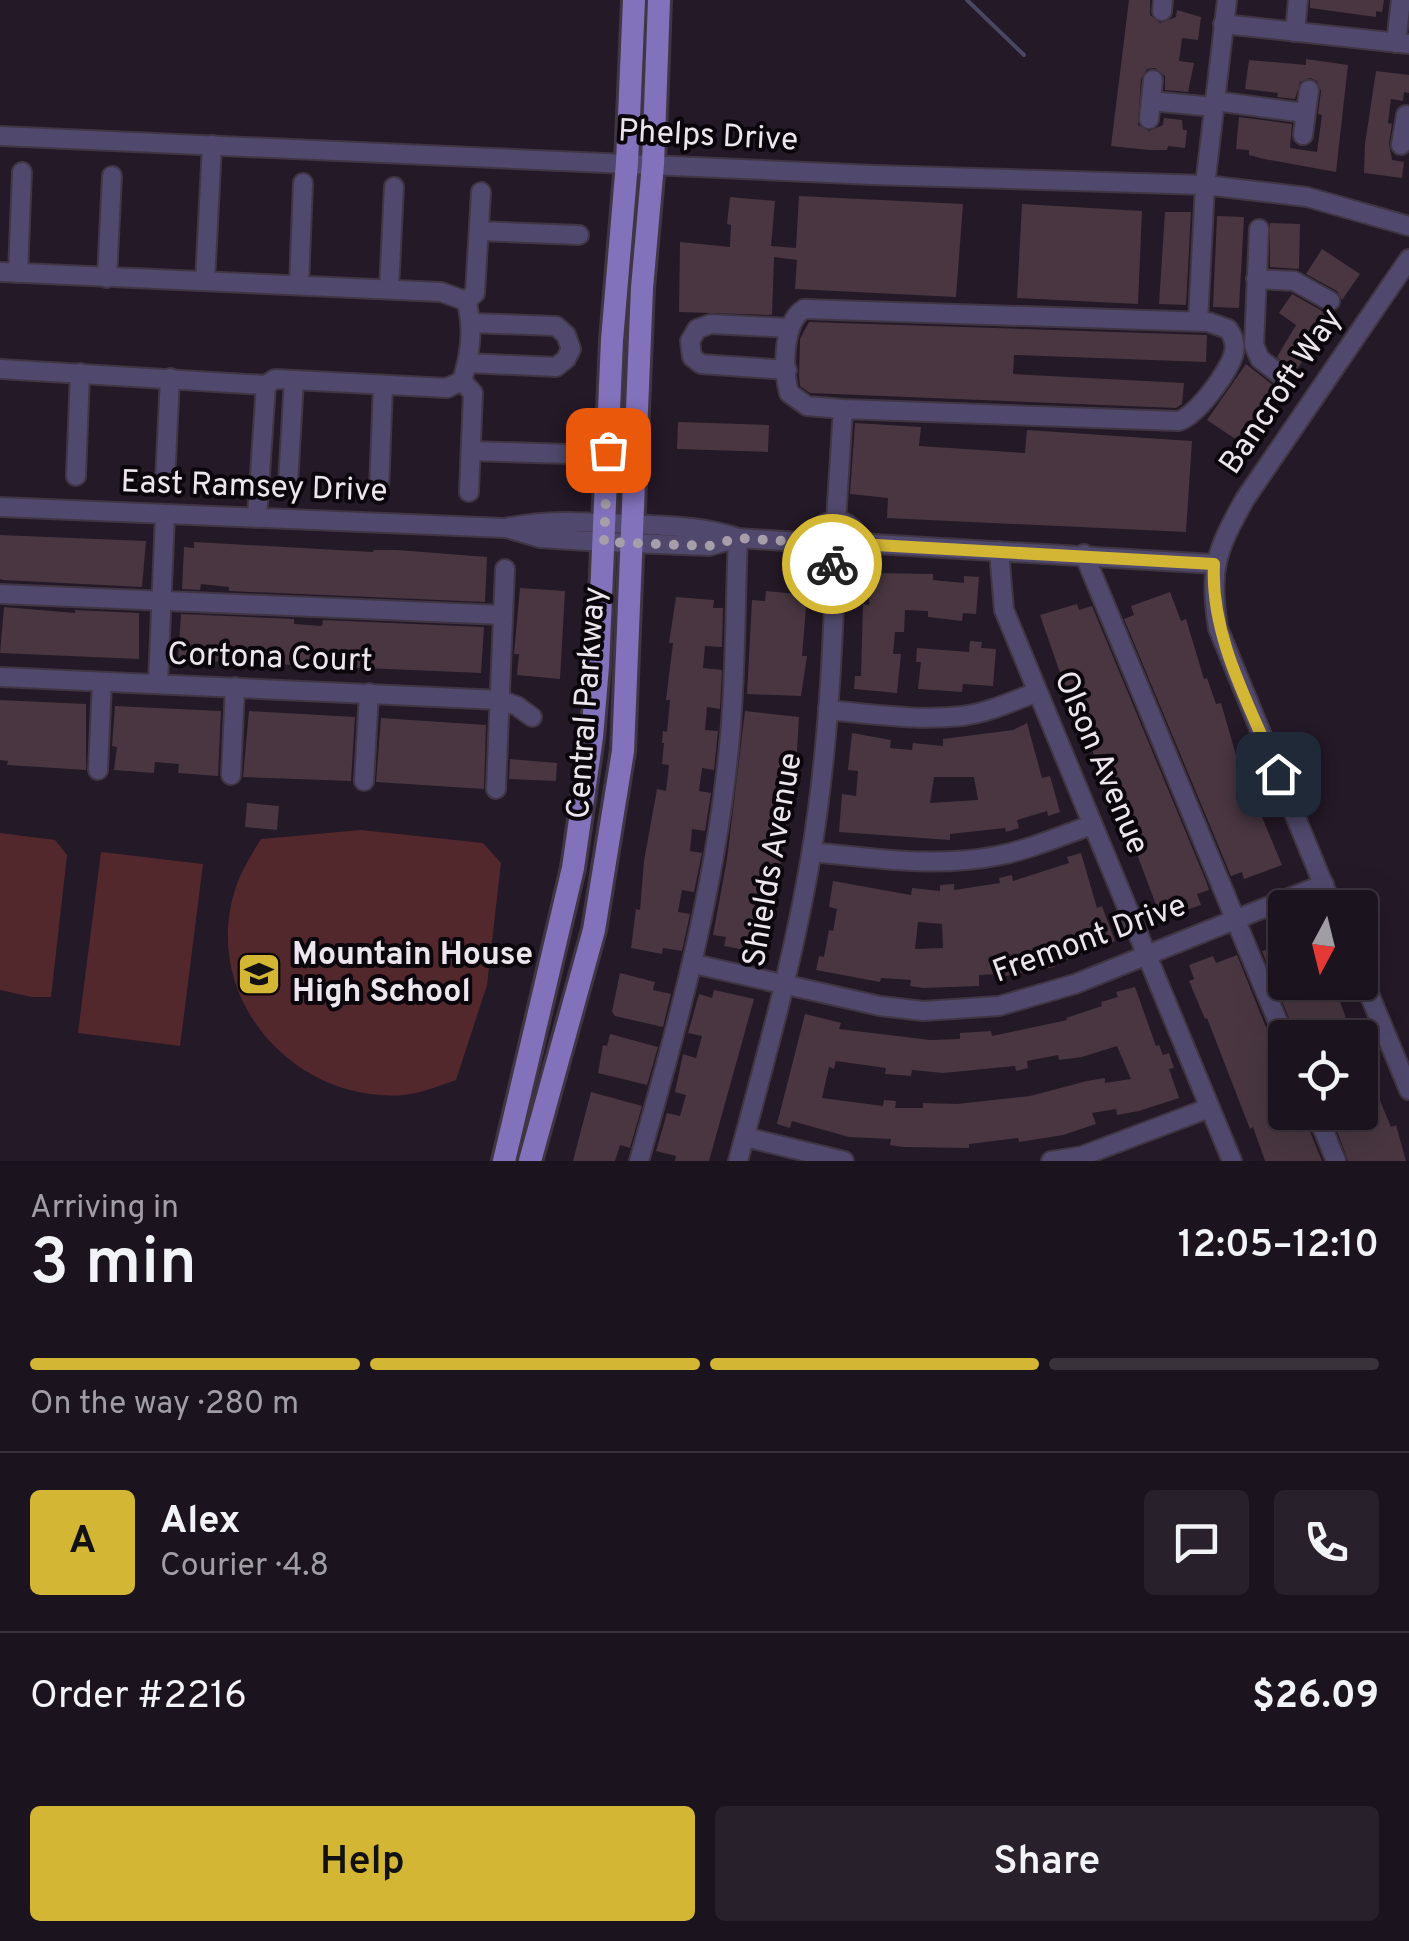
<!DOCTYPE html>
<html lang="en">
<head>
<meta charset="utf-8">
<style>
  body { margin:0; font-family:Overpass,sans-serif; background:#28202a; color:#f1f3f6; height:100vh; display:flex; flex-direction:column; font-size:38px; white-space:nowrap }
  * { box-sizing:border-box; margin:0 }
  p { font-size:32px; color:#a09ea4 }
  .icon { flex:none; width:55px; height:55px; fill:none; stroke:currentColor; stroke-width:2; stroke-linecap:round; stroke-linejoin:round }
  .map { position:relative; height:1161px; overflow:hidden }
  .drawer { display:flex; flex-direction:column; background:#1b131d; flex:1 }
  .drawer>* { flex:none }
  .needle { width:65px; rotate:187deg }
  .tools { position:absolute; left:1268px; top:890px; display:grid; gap:20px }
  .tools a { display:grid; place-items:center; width:110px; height:110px; border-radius:10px; background:#1b131d; box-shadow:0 10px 40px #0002,0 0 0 2px #39323b; font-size:50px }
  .pin { position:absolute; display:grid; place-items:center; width:85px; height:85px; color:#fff; margin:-42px; border-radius:20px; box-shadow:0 5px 15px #0006 }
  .courier { position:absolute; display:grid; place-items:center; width:100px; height:100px; margin:-50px; border:8px solid #d4b635; border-radius:50%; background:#fff; color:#222; box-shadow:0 2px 12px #0007 }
  .headline em { font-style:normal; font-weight:600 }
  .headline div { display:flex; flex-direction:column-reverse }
  .headline { display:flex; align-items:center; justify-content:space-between; height:170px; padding:0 30px }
  h1 { font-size:65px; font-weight:600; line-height:75px }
  .bar { display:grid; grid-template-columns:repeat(4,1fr); gap:15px 10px; align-content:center; height:120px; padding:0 30px }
  .bar i { height:12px; border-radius:8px; background:#39323b }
  .bar .selected { background:#d4b635 }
  .bar p { grid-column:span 4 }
  .line { display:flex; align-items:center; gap:25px; padding:0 30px; border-top:2px solid #39323b }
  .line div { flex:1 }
  .round { display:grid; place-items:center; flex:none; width:105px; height:105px; border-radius:10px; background:#28202a }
  .primary-button { display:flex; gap:20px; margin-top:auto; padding:20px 30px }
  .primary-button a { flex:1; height:115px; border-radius:10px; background:#d4b635; color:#111; font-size:40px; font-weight:600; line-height:115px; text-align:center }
  .primary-button a+a { background:#28202a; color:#f1f3f6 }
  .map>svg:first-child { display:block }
  .green { fill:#52282d }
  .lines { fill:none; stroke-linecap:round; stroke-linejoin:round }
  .stream { stroke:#484863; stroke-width:4 }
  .building { fill:#493640; fill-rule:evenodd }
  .minor-casing { stroke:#403643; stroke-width:22 }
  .major-casing { stroke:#403643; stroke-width:28 }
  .minor { stroke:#50496d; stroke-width:18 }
  .major { stroke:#8272bc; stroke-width:22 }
  .done { stroke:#a69ea8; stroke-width:10; stroke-dasharray:0 18 }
  .route { stroke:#d4b635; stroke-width:12 }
  .labels { text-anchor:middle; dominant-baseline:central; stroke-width:8; stroke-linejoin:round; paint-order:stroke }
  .street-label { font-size:32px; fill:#ece5ee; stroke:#0b060c }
  .poi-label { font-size:32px; font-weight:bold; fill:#ece5ee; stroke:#0b060c; text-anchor:start }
</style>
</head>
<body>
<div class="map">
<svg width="1409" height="1161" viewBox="0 0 1409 1161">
  <rect width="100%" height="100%" fill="#241927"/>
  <!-- green -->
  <g class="green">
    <path d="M361,830L483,843L501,863L487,985L456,1080C439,1086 421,1093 404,1095C293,1104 199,996 236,887C242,869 252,854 261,839Z"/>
    <polygon points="0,833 55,840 67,855 51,997 32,997 0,990"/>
    <polygon points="101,852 203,864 180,1046 78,1033"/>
  </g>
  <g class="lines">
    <!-- stream -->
    <polyline class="stream" points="967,0 1024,55"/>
  </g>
  <!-- building -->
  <g class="building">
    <polygon points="1129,0 1150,0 1150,15 1160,23 1176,17 1177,10 1201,17 1198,40 1182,38 1179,61 1194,63 1188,92 1165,90 1165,76 1155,68 1147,69 1141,79 1138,125 1149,131 1163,125 1164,118 1182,120 1183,130 1187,130 1185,148 1168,146 1167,150 1149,150 1111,146"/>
    <polygon points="1310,0 1384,0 1382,12 1376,11 1376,17 1310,8"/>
    <polygon points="1306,59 1348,65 1336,172 1264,159 1249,155 1249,150 1236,149 1239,117 1292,124 1290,148 1317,152 1322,115 1318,114 1321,91 1317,81 1310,78 1300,82 1295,99 1277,97 1278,93 1245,89 1249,60 1306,65"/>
    <polygon points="1376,71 1409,75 1409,93 1404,92 1403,101 1391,99 1388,123 1392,124 1389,144 1392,160 1404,162 1402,178 1364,173 1365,144"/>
    <polygon points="799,196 963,204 956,297 795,289 797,260 774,257 772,315 679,312 680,242 730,247 731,225 727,224 730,197 775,201 771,246 796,248"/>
    <polygon points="1022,204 1142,211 1138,304 1017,298"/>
    <polygon points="1165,212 1191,212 1186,305 1159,304"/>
    <polygon points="1217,216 1244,217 1239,308 1213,307"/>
    <polygon points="1270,223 1300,224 1299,269 1270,267"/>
    <polygon points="1322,249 1360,274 1342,300 1337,291 1306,274"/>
    <polygon points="1292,294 1324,312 1334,313 1294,374 1277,357 1296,325 1279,313"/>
    <polygon points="809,322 1207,335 1206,362 1014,355 1013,374 1184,383 1182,404 1176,408 810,393 800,386 799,376 800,339"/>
    <polygon points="1246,364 1274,386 1285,388 1246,446 1207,420"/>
    <polygon points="678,422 769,425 768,452 677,449"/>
    <polygon points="855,423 921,427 919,446 1025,453 1027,430 1192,441 1186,532 887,518 888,498 850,494"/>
    <polygon points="0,535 146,541 142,587 3,580 0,579"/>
    <polygon points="194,542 373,552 374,550 397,550 487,557 485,602 229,591 229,587 201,584 200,590 182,589 184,547 194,548"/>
    <polygon points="870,573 933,574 933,580 964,583 964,576 979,577 976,614 963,613 962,621 928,617 928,611 905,610 904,632 895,632 893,654 901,654 897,693 854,689 855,676 861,676 863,604 869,605"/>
    <polygon points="520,588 565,591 560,679 517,675 519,654 514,654"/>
    <polygon points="766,591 807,595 802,656 807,656 801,696 747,694 752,600 765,601"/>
    <polygon points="1170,592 1181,621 1186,619 1204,679 1207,678 1216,704 1221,703 1236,755 1282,865 1244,879 1242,872 1231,876 1124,619 1134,615 1131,606"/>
    <polygon points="676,597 714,600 713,608 723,608 722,647 705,646 703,668 722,670 720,709 707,707 705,730 718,731 714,770 702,768 699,791 711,793 705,831 692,829 690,851 702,853 694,892 682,890 678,912 690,914 682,951 663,948 662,954 631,948 636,909 640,910 644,861 657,789 666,791 669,765 662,764 664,743 662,743 663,731 667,732 670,700 666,700 673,643 669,643"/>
    <polygon points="1077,604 1079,610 1092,606 1206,881 1209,890 1197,894 1201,905 1161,918 1129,833 1126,834 1108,779 1104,781 1071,695 1068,696 1040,615"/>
    <polygon points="4,607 75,613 75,610 139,613 139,659 0,653"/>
    <polygon points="181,614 294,619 294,624 322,626 323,620 484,627 481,673 178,660"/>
    <polygon points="970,641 982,642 981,648 996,649 993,686 963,684 962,692 918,689 921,662 916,662 917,648 969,652"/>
    <polygon points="0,700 86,704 86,770 7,765 8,761 0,760"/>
    <polygon points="115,706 221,711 218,776 178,773 179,764 155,762 154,773 114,770 117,747 112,746"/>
    <polygon points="249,711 355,717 351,781 243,777"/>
    <polygon points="745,711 799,717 796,770 766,954 724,946 726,937 713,935 727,859"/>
    <polygon points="381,718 486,725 484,789 376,782"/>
    <path d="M1027,723L1042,778L1050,776L1060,812L1048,816L1047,811L1017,820L1019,828L1006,832L1005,828L950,834V840L839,832L842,794L856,796L858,771L848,770L852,733L891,740L890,748L912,750L913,743L943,746V739L1013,730ZM934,777H974L978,800L930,803Z"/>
    <polygon points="510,759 557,763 556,781 509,779"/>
    <polygon points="247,803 279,806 277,830 245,827"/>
    <path d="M1081,853L1097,908L1102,906L1115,941L1054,965L1055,967L1000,977L999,974L979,975V986L923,988L910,986L911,980L881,978L880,982L816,970L819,956L824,957L829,930L833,931L837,909L829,907L833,881L911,895L912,888L940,891V885L954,884V890L1000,883L999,878L1012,875L1013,881L1069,863L1067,857ZM918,922L942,924L943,948L915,949Z"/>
    <polygon points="1285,931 1285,982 1333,982 1353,1038 1297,1038 1262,951 1272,948 1268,936"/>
    <polygon points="1237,955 1282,1067 1285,1066 1285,1112 1302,1112 1322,1161 1265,1161 1253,1127 1250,1129 1207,1018 1205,1019 1189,981 1194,979 1189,965 1213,956 1216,963"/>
    <polygon points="620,973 655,982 653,990 671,994 663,1027 615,1016 612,1012"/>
    <path d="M1135,987L1156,1046L1159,1045L1163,1055L1169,1053L1174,1068L1169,1069L1179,1098L1139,1111L1117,1115L1116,1109L1092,1113L1096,1124L1063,1135L1019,1142L1018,1138L969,1144V1148L903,1147L890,1145L891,1139L849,1137L792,1121L790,1128L777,1124L805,1014L841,1023L839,1029L930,1040L960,1039V1033L991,1031L992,1036L1067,1020L1066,1018L1102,1006L1101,1002L1118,997L1116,992ZM1117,1046L1131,1079L1105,1083V1078L1087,1081L1030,1096L957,1104L923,1103V1108H895L896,1101L884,1100L883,1106L822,1098L829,1067L834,1069L836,1061L886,1068L885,1074L911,1076L912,1070L943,1073L1015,1066L1016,1071L1028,1068L1027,1061L1058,1055L1059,1060L1082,1057Z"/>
    <polygon points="714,990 754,999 709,1161 675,1161 676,1156 656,1151 667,1113 680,1116 686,1095 675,1092 683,1054 696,1058 702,1036 688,1033 699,994 712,998"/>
    <polygon points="610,1034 658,1047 647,1085 598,1073 603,1045 607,1046"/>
    <polygon points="1360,1053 1391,1127 1396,1125 1406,1161 1348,1161 1330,1112 1360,1112"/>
    <polygon points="591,1092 642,1106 630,1148 620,1145 615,1161 573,1161"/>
  </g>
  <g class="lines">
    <!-- minor casing -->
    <g class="minor-casing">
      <g id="minor">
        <polyline points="1162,11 1163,0"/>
        <polyline points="1223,24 1409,44"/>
        <polyline points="1295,32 1298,0"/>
        <polyline points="1396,43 1401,0"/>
        <polyline points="1151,101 1214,107"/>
        <polyline points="1215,101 1305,113"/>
        <polyline points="1149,119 1153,80"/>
        <polyline points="1303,135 1309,90"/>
        <polyline points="0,136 874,175 1205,185 1307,197 1409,226"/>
        <polyline points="1401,145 1406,115 1409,116"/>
        <polyline points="1259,229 1254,345 1260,359 1282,376"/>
        <polyline points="479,231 579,235"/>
        <path d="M0,272L441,292L466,301C474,326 470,356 462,381L447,388L275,379L266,385L0,369"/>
        <polyline points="18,273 22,172"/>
        <polyline points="107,278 112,176"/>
        <polyline points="1256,279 1294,281 1330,301"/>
        <polyline points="205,281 212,145"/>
        <polyline points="299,285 303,183"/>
        <polyline points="389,289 394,187"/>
        <polyline points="466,301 475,293 481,192"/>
        <polyline points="1198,321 1205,185 1227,0"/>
        <polyline points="468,363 556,367 566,359 571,349 566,335 556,326 471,323"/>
        <polyline points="787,370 701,364 692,357 690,341 697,329 711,324 790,328"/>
        <polyline points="462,381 473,393 469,492"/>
        <polyline points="471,451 570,454"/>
        <polyline points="76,476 80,373"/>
        <polyline points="165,481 170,378"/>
        <polyline points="288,483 294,380"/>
        <polyline points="379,490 383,385"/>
        <path d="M0,507L505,528C547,519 587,522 630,524C667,526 702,526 738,538C735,604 736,671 730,736C717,882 679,1021 639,1161"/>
        <polyline points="257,518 266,385"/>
        <path d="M836,521L843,409L1178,421C1196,417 1230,371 1234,352C1236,343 1233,336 1228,329L1208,322L804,309C782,323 783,370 789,393L807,406L843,409"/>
        <circle cx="836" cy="543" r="22"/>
        <polyline points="510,529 540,538 604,542 709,546 738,538 814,543"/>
        <polyline points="858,543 1214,564"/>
        <polyline points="999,551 1004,610 1232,1161"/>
        <polyline points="1084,554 1285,1039"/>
        <polyline points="0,594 503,615"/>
        <polyline points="0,677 500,700 517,706 532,717"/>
        <polyline points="158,684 165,515"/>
        <path d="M828,710C872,714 918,721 962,716C988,713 1013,701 1037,692"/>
        <polyline points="98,770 102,682"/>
        <polyline points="231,775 235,687"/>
        <polyline points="364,781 369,693"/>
        <polyline points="496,789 505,569"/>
        <path d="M812,852C873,858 935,868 996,856C1029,850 1060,836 1092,825"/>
        <path d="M1333,908L1218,628C1209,569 1216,551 1245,499L1409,259"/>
        <polyline points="694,964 880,1006 923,1011 999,1006 1075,984 1324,884"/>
        <polyline points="1360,972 1409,1090"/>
        <polyline points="1316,1112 1336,1161"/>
        <polyline points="745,1137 844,1161"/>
        <path d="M738,1161C765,1060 794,958 811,855C827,759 833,662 835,565"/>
        <polyline points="1051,1161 1082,1156 1209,1108"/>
      </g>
    </g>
    <!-- major casing -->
    <g class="major-casing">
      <g id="major">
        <polyline points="504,1161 573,868 592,737 598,666 612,340 627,163 634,0"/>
        <polyline points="530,1161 594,930 623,751 642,288 653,164 659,0"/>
      </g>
    </g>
    <!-- minor -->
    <use href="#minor" class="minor"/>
    <!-- major -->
    <use href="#major" class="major"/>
  </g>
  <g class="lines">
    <!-- done -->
    <polyline class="done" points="608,450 604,542 709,546 738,538 814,543 818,556 832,564"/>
    <!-- route -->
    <path class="route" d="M832,564L849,561L858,544L1214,564C1210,638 1251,707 1278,774"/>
  </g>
  <!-- icons -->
  <defs>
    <g id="school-square" transform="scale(2.25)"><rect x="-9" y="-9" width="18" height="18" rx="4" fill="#d4b635" stroke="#0b060c"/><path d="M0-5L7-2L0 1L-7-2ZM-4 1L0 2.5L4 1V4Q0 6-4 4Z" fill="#111"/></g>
  </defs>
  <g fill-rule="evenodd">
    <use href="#school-square" x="259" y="974"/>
  </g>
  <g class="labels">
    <!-- street labels -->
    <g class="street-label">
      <text transform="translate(708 137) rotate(3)">Phelps Drive</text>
      <text transform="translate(1282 392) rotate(-56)">Bancroft Way</text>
      <text transform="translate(254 488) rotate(2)">East Ramsey Drive</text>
      <text transform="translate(270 659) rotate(2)">Cortona Court</text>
      <text transform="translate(588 703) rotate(-86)">Central Parkway</text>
      <text transform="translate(1100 763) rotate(67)">Olson Avenue</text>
      <text transform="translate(774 860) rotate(-80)">Shields Avenue</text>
      <text transform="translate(1090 940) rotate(-20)">Fremont Drive</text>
    </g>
    <!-- poi labels -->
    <g class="poi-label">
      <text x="292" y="956">Mountain House<tspan x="292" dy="37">High School</tspan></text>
    </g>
  </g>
</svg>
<div class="tools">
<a><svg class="needle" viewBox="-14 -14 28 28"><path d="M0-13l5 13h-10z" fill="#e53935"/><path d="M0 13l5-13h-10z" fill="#a09ea4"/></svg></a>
<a><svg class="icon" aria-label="locate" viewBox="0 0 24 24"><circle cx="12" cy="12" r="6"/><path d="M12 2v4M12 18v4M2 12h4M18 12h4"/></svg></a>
</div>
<div class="pin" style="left:608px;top:450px;background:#ea580c"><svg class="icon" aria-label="bag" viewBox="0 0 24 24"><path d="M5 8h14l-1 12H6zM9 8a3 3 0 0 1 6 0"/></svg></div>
<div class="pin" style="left:1278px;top:774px;background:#1f2937"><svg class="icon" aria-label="home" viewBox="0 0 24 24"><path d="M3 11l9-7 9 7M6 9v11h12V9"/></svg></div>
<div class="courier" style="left:832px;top:564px"><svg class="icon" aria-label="bike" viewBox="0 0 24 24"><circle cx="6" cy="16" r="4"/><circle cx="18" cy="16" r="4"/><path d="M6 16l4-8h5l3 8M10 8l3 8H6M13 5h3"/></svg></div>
</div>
<section class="drawer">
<div class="headline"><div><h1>3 min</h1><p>Arriving in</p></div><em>12:05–12:10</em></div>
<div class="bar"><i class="selected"></i><i class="selected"></i><i class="selected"></i><i></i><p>On the way · 280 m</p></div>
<div class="line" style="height:180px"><b class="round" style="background:#d4b635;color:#111">A</b><div><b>Alex</b><p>Courier · 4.8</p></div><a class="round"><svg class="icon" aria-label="chat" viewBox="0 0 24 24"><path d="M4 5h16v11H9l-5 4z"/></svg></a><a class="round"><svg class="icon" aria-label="phone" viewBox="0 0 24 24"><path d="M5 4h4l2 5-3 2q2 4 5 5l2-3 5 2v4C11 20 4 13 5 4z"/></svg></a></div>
<div class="line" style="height:130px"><div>Order #2216</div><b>$26.09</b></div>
<div class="primary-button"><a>Help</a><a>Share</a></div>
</section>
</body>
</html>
